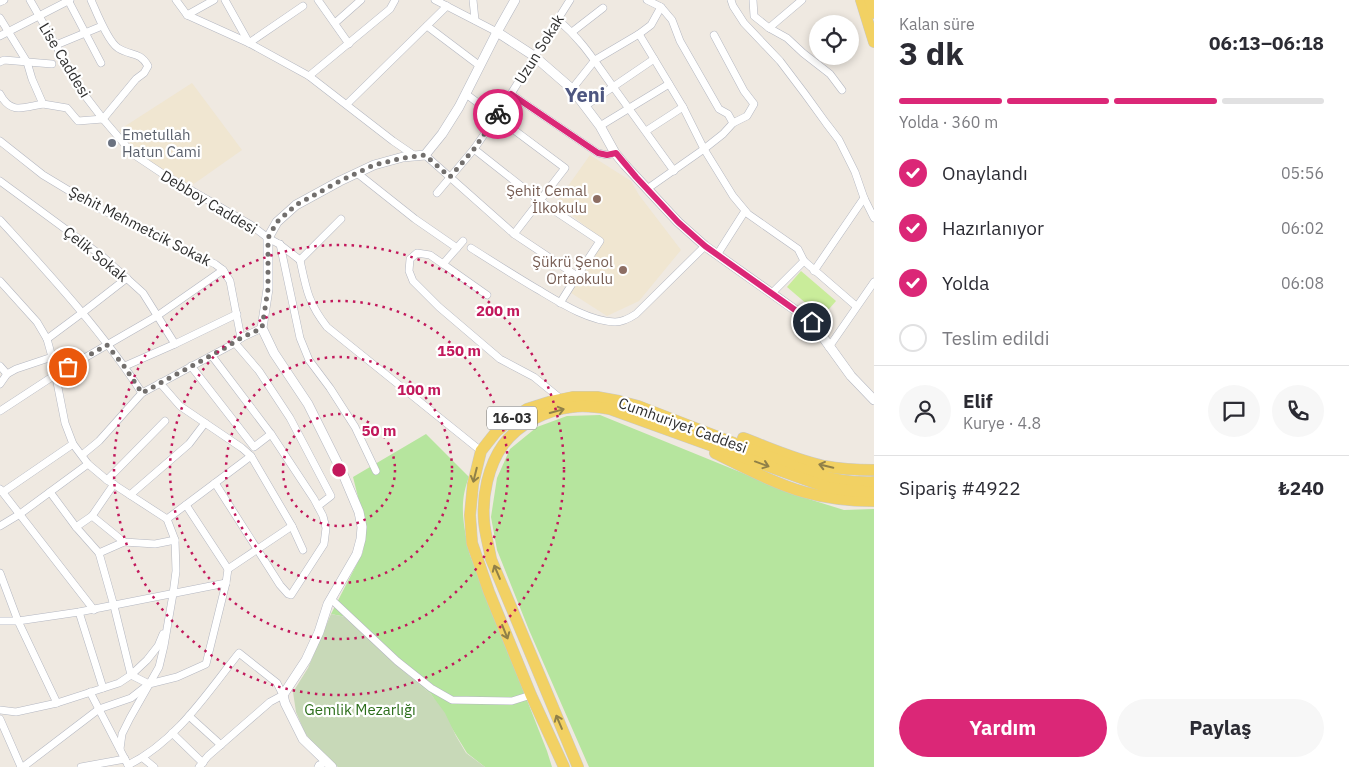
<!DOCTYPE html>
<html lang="tr">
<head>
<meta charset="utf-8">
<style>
  body { margin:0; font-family:"IBM Plex Sans",sans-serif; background:#f7f7f7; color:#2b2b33; height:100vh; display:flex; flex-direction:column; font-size:19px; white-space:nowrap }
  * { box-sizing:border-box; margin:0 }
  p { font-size:16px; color:#7c7c81 }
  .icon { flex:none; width:28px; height:28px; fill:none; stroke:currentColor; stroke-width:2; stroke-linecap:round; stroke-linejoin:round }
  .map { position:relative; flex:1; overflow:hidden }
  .side { display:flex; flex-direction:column; background:#fff; width:475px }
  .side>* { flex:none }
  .controls { position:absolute; left:809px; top:15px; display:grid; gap:10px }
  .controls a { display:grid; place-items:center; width:50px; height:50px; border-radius:50%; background:#fff; box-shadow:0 2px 8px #0003; font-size:25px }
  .pin { position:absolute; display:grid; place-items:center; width:42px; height:42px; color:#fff; margin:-21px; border:2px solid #fff; border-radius:50%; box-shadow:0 1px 5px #0007 }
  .courier { position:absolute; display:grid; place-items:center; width:50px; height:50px; margin:-25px; border:4px solid #db2777; border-radius:50%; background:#fff; color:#222; box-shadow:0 1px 6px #0007 }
  .summary em { font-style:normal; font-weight:800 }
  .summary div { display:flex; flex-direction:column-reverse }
  .summary { display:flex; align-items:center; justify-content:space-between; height:85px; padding:0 25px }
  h1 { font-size:32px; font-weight:800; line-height:38px }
  .bar { display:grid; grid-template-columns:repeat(4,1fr); gap:8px 5px; align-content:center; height:60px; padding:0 25px }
  .bar i { height:6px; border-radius:4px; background:#e1e1e2 }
  .bar .active { background:#db2777 }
  .bar p { grid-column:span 4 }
  .line { display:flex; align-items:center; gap:12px; padding:0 25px; border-top:1px solid #e1e1e2 }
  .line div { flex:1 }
  .round { display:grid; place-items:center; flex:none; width:52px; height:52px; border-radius:26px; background:#f7f7f7 }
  ol { padding:0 25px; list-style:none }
  li { display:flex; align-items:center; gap:15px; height:55px }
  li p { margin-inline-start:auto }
  li .icon { padding:5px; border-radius:50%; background:#db2777; color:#fff; stroke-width:4 }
  li:last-child { color:#7c7c81 }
  li i { width:28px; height:28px; border:2px solid #e1e1e2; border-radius:50% }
  .cta { display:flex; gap:10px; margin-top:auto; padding:10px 25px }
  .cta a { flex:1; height:58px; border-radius:30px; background:#db2777; color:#fff; font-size:20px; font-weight:800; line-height:58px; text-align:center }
  .cta a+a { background:#f7f7f7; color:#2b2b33 }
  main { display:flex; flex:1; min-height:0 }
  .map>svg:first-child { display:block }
  .education { fill:#f0e6d1 }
  .green { fill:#b6e59e }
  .cemetery { fill:#c8d9b8 }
  .pitch { fill:#c9ec9a }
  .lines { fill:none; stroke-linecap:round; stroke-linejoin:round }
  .minor-casing { stroke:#b4b7c1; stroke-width:8 }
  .tertiary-casing { stroke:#b4b7c1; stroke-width:10 }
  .primary-casing { stroke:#c9c9c9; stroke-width:12 }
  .minor { stroke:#fff; stroke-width:7 }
  .tertiary { stroke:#fff; stroke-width:9 }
  .primary { stroke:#f2d163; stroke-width:11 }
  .oneway { stroke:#908048 }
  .done { stroke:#726f6d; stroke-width:5; stroke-dasharray:0 9 }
  .route { stroke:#db2777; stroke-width:6 }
  .ring { fill:none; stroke:#c2185b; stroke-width:2.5; stroke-dasharray:2.5 5 }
  .worship-dot { fill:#6b7280; stroke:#fff; stroke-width:2 }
  .education-dot { fill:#8d6e63; stroke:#fff; stroke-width:2 }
  .labels { text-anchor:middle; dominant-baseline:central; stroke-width:4.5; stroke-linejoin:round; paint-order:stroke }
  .shield { fill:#fff; stroke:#6d6d6d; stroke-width:1 }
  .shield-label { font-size:14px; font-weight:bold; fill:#2e2e2e }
  .street-label { font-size:15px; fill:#2e2e2e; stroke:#fff }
  .worship-label { font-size:15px; fill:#5b616d; stroke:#fff; text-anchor:start }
  .education-label { font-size:15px; fill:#785e54; stroke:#fff; text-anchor:end }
  .park-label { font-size:15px; fill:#2c6e1b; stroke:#fff }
  .district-label { font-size:20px; font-weight:bold; fill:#4d5680; stroke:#fff }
  .centre { fill:#c2185b; stroke:#fff; stroke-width:2.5 }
  .ring-label { font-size:15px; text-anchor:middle; font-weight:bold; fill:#c2185b; stroke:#fff; stroke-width:4.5; stroke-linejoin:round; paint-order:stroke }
</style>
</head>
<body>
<main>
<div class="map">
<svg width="874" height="767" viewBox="0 0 874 767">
  <rect width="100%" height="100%" fill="#efe9e1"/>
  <!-- education -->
  <g class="education">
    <polygon points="192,83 242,150 188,188 145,162 119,130"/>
    <polygon points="590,155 631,181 639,195 681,250 639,301 607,316 568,291 603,240 556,203"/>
  </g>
  <!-- green -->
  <g class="green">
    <polygon points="600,415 799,496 844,510 874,509 874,767 589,767 529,630 497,550 491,517 497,478 510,449 537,427 567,416"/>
    <path d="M426,434L469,477C458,504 464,528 470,555L547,751L552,767H485L467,753L431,694L407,674L346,617L331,614L363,552L365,525L353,477Z"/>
  </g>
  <!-- cemetery -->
  <polygon class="cemetery" points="331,614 346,617 407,674 431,694 445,713 456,736 466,753 485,767 338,767 317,749 305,733 296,712 293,692 308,668"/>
  <!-- pitch -->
  <polygon class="pitch" points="801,271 836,301 822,317 787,287"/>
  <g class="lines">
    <!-- minor casing -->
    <g class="minor-casing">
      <g id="minor">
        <polyline points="30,0 83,93 103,119 133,154 163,174 251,225 268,238 279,244 300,260"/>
        <polyline points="68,0 101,63"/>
        <path d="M91,0C96,11 108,42 118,48C130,56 140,51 148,66L144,73L136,79L103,119"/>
        <polyline points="176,0 187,15 249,43 309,76 393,141 415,156"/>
        <polyline points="225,0 249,43 303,6"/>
        <polyline points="318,0 349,44"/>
        <polyline points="435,0 497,32"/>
        <polyline points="473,0 475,20"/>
        <polyline points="647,0 661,7 672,20 680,41 719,109 728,114 733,123"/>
        <polyline points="731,0 733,6 744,23 780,61 805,94 826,123 839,140 855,172 864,198 874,218"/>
        <polyline points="753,0 754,16 769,28 787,38 803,53 830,74 842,90"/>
        <polyline points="0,2 4,0"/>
        <polyline points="187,15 214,0"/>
        <polyline points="0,18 27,62 32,79 43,104 67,108 78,121 103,119"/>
        <path d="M558,20C583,41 595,62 614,88C634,116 654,143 674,171"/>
        <polyline points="335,23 361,0"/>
        <polyline points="427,26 480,66"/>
        <polyline points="769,28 802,0"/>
        <polyline points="572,32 603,8"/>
        <polyline points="639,34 683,107 704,149 733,196 748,214 798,249 804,261 856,306"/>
        <polyline points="0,36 70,0"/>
        <polyline points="56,45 102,26"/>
        <polyline points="0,62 4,60 52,64"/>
        <polyline points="309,76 390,9 395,0"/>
        <polyline points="572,89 595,60 639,34 651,25 661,7"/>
        <path d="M0,94C11,115 24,107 43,104"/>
        <polyline points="466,94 565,168 514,234"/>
        <polyline points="511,94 598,153 607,155 615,153"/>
        <polyline points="347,104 447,6"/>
        <polyline points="585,106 654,59"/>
        <polyline points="600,126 669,84"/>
        <polyline points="646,131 683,107"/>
        <polyline points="0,141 43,175 96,207 215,264 223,270 230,281 241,338"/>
        <polyline points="474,149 540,201 600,241 577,276"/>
        <polyline points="425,155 514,234 577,276 560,303"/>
        <polyline points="357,173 415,219 457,248"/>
        <polyline points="0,181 102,256 143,293 175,344"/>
        <polyline points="647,189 704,149 723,134 733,123 747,116 754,104 744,91 714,35"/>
        <polyline points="437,193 474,149 497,116 570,0"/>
        <path d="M0,220C50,275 102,331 142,393"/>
        <polyline points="463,241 443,264 430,255 417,253 410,259 409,271 413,281 439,307 500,359 534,377 561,399"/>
        <polyline points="280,244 300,338 309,360 330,388 355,427 376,471"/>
        <path d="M471,248C493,262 515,276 537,289C559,302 588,321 615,322C623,322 630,318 636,314L705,246"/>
        <polyline points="717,255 745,211"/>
        <path d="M300,260C306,288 308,303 327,327L481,451"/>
        <polyline points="300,260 341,219"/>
        <polyline points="443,264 487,295"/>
        <polyline points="814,271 864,198"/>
        <polyline points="0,281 37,322 47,339 52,357 65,423 73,444 88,464 107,480 167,519 175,540 176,571 173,594 164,646 159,667 130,718 122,734 120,749"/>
        <polyline points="772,293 804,261"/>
        <polyline points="47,339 82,313 127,278"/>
        <polyline points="235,343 259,371 290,418 331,496 318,506"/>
        <polyline points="829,347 874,282"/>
        <polyline points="212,356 271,434 314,499 323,516 326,528 324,544 291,595 288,594 280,585 215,483"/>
        <polyline points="0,366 7,374"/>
        <polyline points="125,366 175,344 237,314"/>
        <polyline points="191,366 254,447 271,434"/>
        <polyline points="160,383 180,406 242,448 251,456 292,526 303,550"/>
        <polyline points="0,384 7,374 16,369 52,357"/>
        <polyline points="0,411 55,375 157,316 223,270"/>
        <polyline points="82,455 99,441 142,393 235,343 241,338 262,328"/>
        <polyline points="107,480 165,421"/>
        <polyline points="0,489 94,610"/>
        <polyline points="3,492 73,444"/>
        <polyline points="50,492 76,527 99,553 114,606 131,675 149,684"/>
        <polyline points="130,495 189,444 205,423"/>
        <polyline points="186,505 228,569"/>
        <polyline points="92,516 124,542 155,544 175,540"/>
        <polyline points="167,519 251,456"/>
        <polyline points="0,526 20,514 88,464"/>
        <polyline points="76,527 92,516 114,484"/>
        <polyline points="99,553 124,542"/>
        <polyline points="0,573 18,621 57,703"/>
        <polyline points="331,599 397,661 431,688 452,700 512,701 531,695"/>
        <polyline points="79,612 103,688"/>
        <polyline points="0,621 18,621 79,612 226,583"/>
        <polyline points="90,692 129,767"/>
        <polyline points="0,710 16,712 57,703 119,683 131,675 147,660 158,646 163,634"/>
        <polyline points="189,716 221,745"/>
        <polyline points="0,719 21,767"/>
        <polyline points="172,733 203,763"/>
        <polyline points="143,758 154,767"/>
        <path d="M128,765C176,742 207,693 239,653L277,683L283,695L270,702L208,756L199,767"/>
        <polyline points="23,767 99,709 131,698 149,684 177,677 206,664 226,583 228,569 292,526"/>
        <polyline points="81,767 125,759"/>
        <polyline points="318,767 319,765 327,762"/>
      </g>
    </g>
    <!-- tertiary casing -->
    <g class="tertiary-casing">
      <g id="tertiary">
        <polyline points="497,32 534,56 572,89 600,126 615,153 625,165 678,222 705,246 812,322 851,376 874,400"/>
        <polyline points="332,767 303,739 285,703 283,695 306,660 319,632 328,604 357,554 361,539 362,527 359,512 343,474 308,404 274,353 262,328 268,289 268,238 277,222 296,205 340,181 374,165 403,157 425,155 442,134 459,107 497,32 515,0"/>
      </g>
    </g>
    <!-- primary casing -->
    <g class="primary-casing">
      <g id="primary">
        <polyline points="861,0 874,42"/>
        <polyline points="870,0 874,13"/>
        <path d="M743,438C770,448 796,460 824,466C840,469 857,470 874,470"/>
        <path d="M715,453C744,467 773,483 804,492C825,498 853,501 874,501"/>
        <path d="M564,767L531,695L489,592L472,543L470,515L473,484L481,451L496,432L511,419L527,409L549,402L573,397H597L619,401L638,406L814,474C834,480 853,483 874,482"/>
        <path d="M578,767L491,559C489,547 485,534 484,521C482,496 488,466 503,445C519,423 547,410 572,407C585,405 598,407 610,409L829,488L855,491L874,492"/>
      </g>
    </g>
    <!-- minor -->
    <use href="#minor" class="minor"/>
    <!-- tertiary -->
    <use href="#tertiary" class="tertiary"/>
    <!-- primary -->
    <use href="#primary" class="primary"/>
  </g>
  <!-- one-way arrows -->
  <defs><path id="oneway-shaft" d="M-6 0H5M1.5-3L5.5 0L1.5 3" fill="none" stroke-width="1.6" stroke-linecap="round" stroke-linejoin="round" transform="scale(1.25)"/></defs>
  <g class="oneway">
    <use href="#oneway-shaft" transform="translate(557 411) rotate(-15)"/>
    <use href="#oneway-shaft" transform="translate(762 464) rotate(20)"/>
    <use href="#oneway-shaft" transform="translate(826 466) rotate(-167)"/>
    <use href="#oneway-shaft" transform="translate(475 475) rotate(104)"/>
    <use href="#oneway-shaft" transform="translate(497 572) rotate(-113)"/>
    <use href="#oneway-shaft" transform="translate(505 632) rotate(68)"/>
    <use href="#oneway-shaft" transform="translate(559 722) rotate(-113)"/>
  </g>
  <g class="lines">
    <!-- done -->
    <polyline class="done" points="68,367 107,345 124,366 142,393 223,349 241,338 262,328 268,289 268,238 277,222 296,205 340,181 374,165 403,158 425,155 450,177 474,149 498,114"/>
    <!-- route -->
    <polyline class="route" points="498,114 511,94 598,153 607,155 616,153 636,177 678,222 705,246 812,322"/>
  </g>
  <!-- distance rings -->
  <g class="ring">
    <circle cx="339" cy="470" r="56"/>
    <circle cx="339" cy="470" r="113"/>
    <circle cx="339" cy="470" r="169"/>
    <circle cx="339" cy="470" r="225"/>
  </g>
  <!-- markers -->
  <circle class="worship-dot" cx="112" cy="143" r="5"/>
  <g class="education-dot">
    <circle cx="597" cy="199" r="5"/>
    <circle cx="623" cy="270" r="5"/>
  </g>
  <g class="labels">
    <!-- shield labels -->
    <rect class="shield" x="487" y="406.5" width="50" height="23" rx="4"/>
    <g class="shield-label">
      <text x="512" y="418">16-03</text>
    </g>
    <!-- street labels -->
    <g class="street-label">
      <text transform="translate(539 49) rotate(-58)">Uzun Sokak</text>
      <text transform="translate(65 60) rotate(59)">Lise Caddesi</text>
      <text transform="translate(209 202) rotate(31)">Debboy Caddesi</text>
      <text transform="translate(140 226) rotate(27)">Şehit Mehmetcik Sokak</text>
      <text transform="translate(96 254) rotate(39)">Çelik Sokak</text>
      <text transform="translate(683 425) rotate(20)">Cumhuriyet Caddesi</text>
    </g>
    <!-- worship labels -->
    <g class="worship-label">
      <text x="122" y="134">Emetullah<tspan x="122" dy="17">Hatun Cami</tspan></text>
    </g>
    <!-- education labels -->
    <g class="education-label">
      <text x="587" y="190">Şehit Cemal<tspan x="587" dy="17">İlkokulu</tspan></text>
      <text x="613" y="261">Şükrü Şenol<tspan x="613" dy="17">Ortaokulu</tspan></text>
    </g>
    <!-- park labels -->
    <g class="park-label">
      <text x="360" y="709">Gemlik Mezarlığı</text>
    </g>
    <!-- district labels -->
    <g class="district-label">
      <text x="585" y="94">Yeni</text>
    </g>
  </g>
  <circle cx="339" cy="470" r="8" class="centre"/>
  <g class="ring-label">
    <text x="498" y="316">200 m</text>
    <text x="459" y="356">150 m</text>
    <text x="419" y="395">100 m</text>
    <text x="379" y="436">50 m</text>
  </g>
</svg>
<div class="controls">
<a><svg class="icon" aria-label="locate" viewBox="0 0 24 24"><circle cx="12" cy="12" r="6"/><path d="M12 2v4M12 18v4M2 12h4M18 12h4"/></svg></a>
</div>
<div class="pin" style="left:68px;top:367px;background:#ea580c"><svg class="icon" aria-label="bag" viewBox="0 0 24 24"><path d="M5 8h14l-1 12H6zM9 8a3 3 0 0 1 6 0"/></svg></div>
<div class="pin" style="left:812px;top:322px;background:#1f2937"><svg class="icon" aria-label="home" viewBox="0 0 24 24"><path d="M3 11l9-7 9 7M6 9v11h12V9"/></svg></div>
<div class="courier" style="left:498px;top:114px"><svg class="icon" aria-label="bike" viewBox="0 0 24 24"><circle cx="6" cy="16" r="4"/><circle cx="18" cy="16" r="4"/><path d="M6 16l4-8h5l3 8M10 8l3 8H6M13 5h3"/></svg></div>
</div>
<section class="side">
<div class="summary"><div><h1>3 dk</h1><p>Kalan süre</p></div><em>06:13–06:18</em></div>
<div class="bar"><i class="active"></i><i class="active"></i><i class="active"></i><i></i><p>Yolda · 360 m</p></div>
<ol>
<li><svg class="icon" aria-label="check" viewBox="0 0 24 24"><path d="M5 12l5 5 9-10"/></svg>Onaylandı<p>05:56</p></li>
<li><svg class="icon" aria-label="check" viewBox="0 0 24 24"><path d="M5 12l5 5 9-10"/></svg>Hazırlanıyor<p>06:02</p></li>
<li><svg class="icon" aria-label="check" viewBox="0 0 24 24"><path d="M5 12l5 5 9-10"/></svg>Yolda<p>06:08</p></li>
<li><i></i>Teslim edildi</li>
</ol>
<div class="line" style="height:90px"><a class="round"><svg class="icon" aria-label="person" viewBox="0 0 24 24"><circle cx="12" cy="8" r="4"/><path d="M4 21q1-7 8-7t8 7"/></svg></a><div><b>Elif</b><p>Kurye · 4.8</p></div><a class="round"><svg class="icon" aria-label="chat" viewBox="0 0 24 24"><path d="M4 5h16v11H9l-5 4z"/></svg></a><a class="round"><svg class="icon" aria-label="phone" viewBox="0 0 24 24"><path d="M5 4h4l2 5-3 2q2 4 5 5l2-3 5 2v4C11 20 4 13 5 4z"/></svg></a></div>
<div class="line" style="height:65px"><div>Sipariş #4922</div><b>₺240</b></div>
<div class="cta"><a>Yardım</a><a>Paylaş</a></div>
</section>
</main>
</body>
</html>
